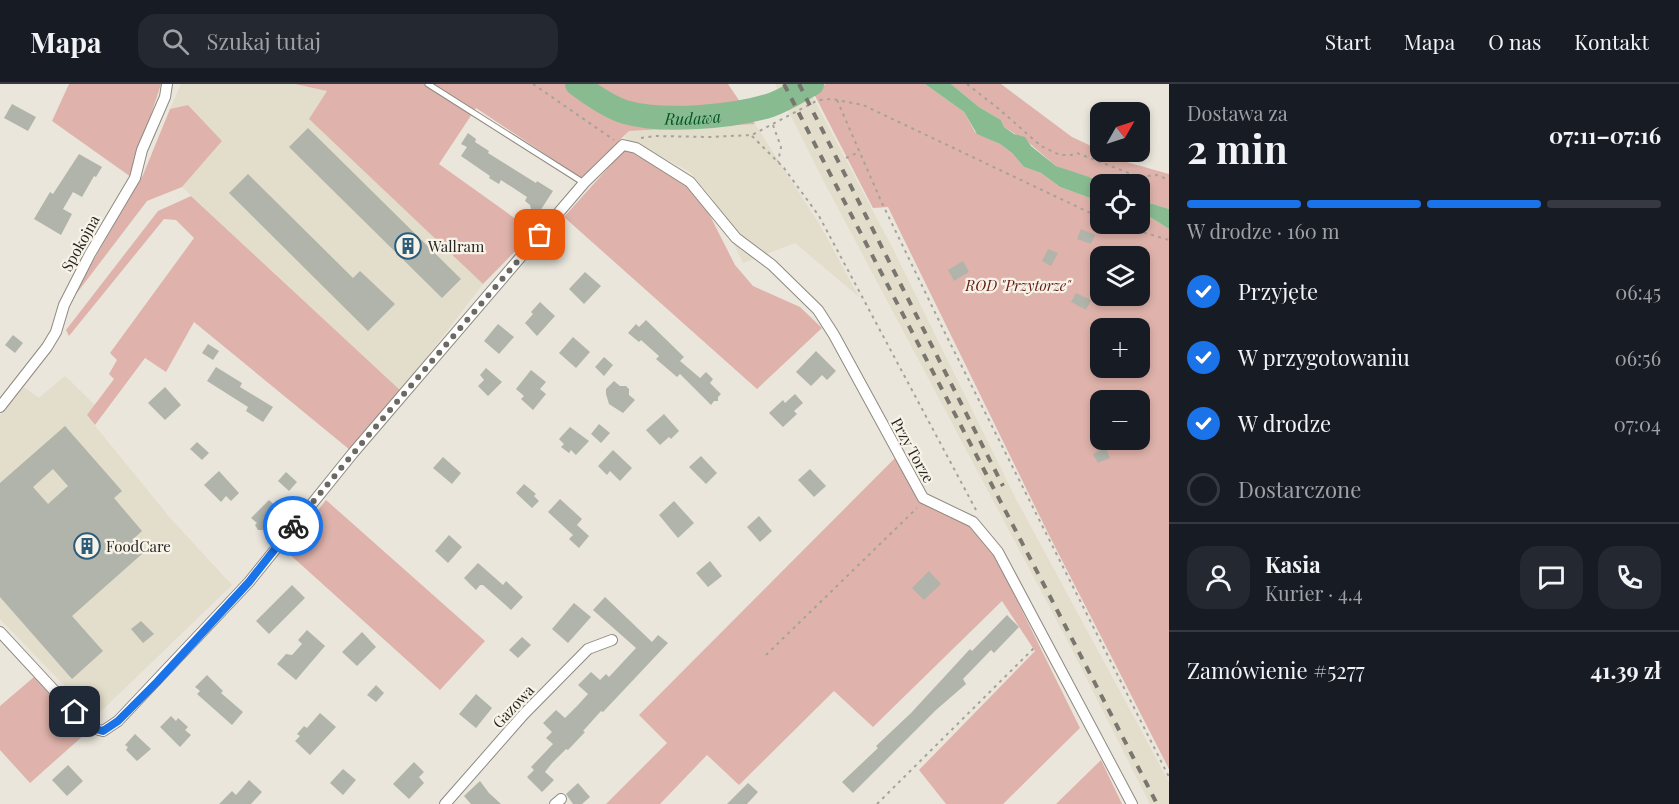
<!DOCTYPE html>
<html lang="pl">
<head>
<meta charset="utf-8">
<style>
  body { margin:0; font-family:"Playfair Display",serif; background:#242831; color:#f1f3f6; height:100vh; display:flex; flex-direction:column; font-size:22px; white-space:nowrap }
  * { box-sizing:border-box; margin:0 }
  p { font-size:20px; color:#9ea1a6 }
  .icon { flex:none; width:33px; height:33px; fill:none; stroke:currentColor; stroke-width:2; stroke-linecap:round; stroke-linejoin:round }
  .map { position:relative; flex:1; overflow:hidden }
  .panel { display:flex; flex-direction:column; background:#171b24; width:510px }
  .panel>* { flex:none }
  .needle { width:39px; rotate:51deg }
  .fabs { position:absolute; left:1090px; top:18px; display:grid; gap:12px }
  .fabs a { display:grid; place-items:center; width:60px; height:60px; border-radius:12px; background:#171b24; box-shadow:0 3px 9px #0003; font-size:30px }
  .pin { position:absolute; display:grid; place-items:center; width:51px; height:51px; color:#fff; margin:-26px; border-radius:12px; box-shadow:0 3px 9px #0006 }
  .courier { position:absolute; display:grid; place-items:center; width:60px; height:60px; margin:-30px; border:4px solid #1a73e8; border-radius:50%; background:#fff; color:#222; box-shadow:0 2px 8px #0007 }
  .overview em { font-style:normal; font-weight:700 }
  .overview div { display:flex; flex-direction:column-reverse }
  .overview { display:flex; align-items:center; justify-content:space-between; height:102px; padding:0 18px }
  h1 { font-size:39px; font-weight:700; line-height:45px }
  .bar { display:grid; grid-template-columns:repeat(4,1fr); gap:9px 6px; align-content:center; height:72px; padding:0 18px }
  .bar i { height:8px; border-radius:4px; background:#363941 }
  .bar .current { background:#1a73e8 }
  .bar p { grid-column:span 4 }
  .line { display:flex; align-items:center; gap:15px; padding:0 18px; border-top:2px solid #363941 }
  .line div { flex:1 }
  .round { display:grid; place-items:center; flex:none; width:63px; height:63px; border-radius:18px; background:#242831 }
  ol { padding:0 18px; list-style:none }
  li { display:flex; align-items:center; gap:18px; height:66px }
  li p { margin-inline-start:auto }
  li .icon { padding:6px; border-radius:50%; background:#1a73e8; color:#fff; stroke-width:4 }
  li:last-child { color:#9ea1a6 }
  li i { width:33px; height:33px; border:3px solid #363941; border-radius:50% }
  header { display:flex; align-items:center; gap:36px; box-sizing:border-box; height:84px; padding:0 30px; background:#171b24; border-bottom:2px solid #363941 }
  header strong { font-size:28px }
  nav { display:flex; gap:33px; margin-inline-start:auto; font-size:21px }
  .search { width:420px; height:54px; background:#242831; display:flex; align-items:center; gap:15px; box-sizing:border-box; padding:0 21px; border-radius:18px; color:#9ea1a6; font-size:22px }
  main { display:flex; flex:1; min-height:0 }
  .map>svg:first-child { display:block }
  .built { fill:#e3ddcb }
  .green { fill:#dfb3ab; fill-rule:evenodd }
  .water { fill:#89bb91 }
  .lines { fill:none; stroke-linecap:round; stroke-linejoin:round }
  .river { stroke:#89bb91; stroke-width:24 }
  .building { fill:#b1b4aa; fill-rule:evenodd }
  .service-casing { stroke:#8e8a80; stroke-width:7 }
  .minor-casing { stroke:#8e8a80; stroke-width:12 }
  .path { stroke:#a5a29a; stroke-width:2; stroke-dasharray:3 4.5; stroke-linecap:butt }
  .service { stroke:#fff; stroke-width:5 }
  .minor { stroke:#fff; stroke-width:10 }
  .rail { stroke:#797670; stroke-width:4; stroke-dasharray:8 8; stroke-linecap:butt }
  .done { stroke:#6b6962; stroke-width:6; stroke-dasharray:0 10.8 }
  .route { stroke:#1a73e8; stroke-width:8 }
  .labels { text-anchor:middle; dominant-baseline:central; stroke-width:4.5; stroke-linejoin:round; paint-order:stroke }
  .street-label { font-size:15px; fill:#262521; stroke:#f7f3e9 }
  .poi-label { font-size:15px; fill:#262521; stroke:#f7f3e9; text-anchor:start }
  .park-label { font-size:15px; font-style:italic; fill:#671b13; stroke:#f7f3e9 }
  .water-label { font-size:16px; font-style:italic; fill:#00531f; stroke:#f7f3e9 }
</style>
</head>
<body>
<header>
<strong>Mapa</strong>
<div class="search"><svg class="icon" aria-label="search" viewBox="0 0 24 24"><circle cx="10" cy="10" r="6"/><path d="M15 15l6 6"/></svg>Szukaj tutaj</div>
<nav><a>Start</a><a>Mapa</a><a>O nas</a><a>Kontakt</a></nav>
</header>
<main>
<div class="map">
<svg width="1169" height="720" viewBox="0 0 1169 720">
  <rect width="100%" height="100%" fill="#eae6dc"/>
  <!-- built -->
  <g class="built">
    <polygon points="181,0 295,0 327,7 309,35 483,200 401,307 182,103 222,57 188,21 170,25"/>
    <polygon points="775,0 806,0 892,163 1016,415 1169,698 1169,720 1150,720 1066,554 822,94"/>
    <polygon points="755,40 820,141 859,213 795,159 743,179 712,114 690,88 624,53 629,47"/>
    <polygon points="65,292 95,321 87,332 171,435 232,501 95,633 0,535 0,331 24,303 39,314"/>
  </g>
  <!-- green -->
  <g class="green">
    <polygon points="69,0 161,0 131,93 52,37"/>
    <polygon points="295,0 728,0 755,40 629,47 581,94 476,24 439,80 534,148 483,200 309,35 327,7"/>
    <path d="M826,0H925L964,28L975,48L1000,60L1012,69L1024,83L1041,89L1060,103L1101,118V140H1140V130L1150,133L1169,145V685L1049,451L888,123L873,124L812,6ZM1101,172H1140V212H1101ZM1101,244H1140V284H1101ZM1101,316H1140V356H1101Z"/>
    <polygon points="951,0 1001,0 1072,53 1123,77 1169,90 1169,125 1140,116 1140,100 1106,100 1096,94 1086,93 1056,82 1028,58 1004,43 1001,36 979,23"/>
    <polygon points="188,21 222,57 182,103 147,117 67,222 143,91 170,25"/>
    <polygon points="625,65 669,82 698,108 735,181 753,202 800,223 822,244 757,305 564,133"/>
    <polygon points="191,112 401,307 350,366 194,238 166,288 145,274 95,341 87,331 114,295 109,290 117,276 110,269 194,154 176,136 164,135 69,252 66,246 158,127"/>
    <polygon points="899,370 928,412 973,441 990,462 1080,644 1003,720 946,720 919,686 1035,567 1002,517 873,643 834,607 739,701 707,671 660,720 606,720 667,659 639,631"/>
    <polygon points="326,416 485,557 440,606 286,467"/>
    <polygon points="34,593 85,650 30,699 0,666 0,622"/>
    <polygon points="1101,676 1122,720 1056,720"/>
  </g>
  <!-- water -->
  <g class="water">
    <polygon points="925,0 951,0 979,23 1001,36 1004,43 1014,50 1025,53 1031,62 1056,82 1101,97 1106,100 1101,100 1101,118 1060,103 1041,89 1024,83 1012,69 1000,60 977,50 964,28"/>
    <polygon points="1140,116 1169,125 1169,145 1150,133 1140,130"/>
  </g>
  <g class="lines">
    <!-- river -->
    <path class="river" id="s1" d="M577,0C589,9 611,24 625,28C662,39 734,33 771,21C785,16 799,7 812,0"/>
  </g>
  <!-- building -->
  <g class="building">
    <polygon points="12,20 36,33 28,47 4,34"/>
    <polygon points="308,44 461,195 442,214 289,63"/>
    <polygon points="468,49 476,55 475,58 489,67 488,69 536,99 537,97 553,107 540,127 536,128 531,125 530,121 525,117 527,113 501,96 499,100 489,94 490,92 461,72 467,63 461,60"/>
    <polygon points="79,70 102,83 96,93 94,92 82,113 73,108 63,125 72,130 61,151 34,135 50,108 53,110"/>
    <polygon points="248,90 353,194 360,187 395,220 368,247 229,109"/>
    <polygon points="1081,145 1095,151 1091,160 1077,155"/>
    <polygon points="1048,165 1058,169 1051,182 1042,177"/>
    <polygon points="963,177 969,188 954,197 948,186"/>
    <polygon points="585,188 601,202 584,220 569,205"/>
    <polygon points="1076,209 1091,216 1086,226 1071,218"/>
    <polygon points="540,218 555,232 537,252 525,239 533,230 531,228"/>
    <polygon points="646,236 684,273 680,277 700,294 706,288 713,295 710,299 721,310 718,313 718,317 714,317 711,321 680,290 677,293 656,275 659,272 641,256 639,258 628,249 636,240 639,243"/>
    <polygon points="498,240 514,253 499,270 484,257"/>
    <polygon points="13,251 23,259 15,269 5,261"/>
    <polygon points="573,253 590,268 576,284 559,269"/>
    <polygon points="208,260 219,267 213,276 202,269"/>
    <polygon points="816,267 836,287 827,296 822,291 811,302 796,288"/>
    <polygon points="604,273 613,281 604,292 595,283"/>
    <polygon points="216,283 242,299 240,303 273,323 263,338 246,327 248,323 207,297"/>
    <polygon points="486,284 502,298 488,312 478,302 484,296 480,291"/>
    <polygon points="531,286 546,298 540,305 546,310 533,326 521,315 524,312 516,305"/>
    <polygon points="614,297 620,302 626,302 629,305 629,311 635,316 623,329 609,320 606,310 606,305"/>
    <polygon points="165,303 181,321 165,336 148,319"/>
    <polygon points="795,310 803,319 794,327 797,330 783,343 769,329 783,316 785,319"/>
    <polygon points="664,330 679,347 671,355 669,353 660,361 646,346"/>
    <polygon points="599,340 610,349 601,359 591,350"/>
    <path d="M65,342L122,407L114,414L142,447L132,456L143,469L72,532L103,567L72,595L0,513V399ZM53,385L68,402L48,420L33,403Z"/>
    <polygon points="570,343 589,357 576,371 571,366 569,369 561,363 564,360 559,355"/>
    <polygon points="197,358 209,369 202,376 190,365"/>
    <polygon points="1106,364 1110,374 1098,379 1093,370"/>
    <polygon points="613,366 632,384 620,397 610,387 607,391 598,382"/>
    <polygon points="701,372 717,389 706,400 689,383"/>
    <polygon points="443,373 461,389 452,400 433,384"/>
    <polygon points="810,385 826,402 814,413 798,396"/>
    <polygon points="219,387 239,409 231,417 226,412 221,418 204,401"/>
    <polygon points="286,388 297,398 289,407 278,397"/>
    <polygon points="524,400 536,410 534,412 539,417 532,424 516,409"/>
    <polygon points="560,415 582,435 577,441 589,452 579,464 569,455 573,451 548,428"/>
    <polygon points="269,416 284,430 266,448 264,446 258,446 255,441 257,439 251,434"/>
    <polygon points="674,417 694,439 678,454 659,431"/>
    <polygon points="759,432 772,447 760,458 747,443"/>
    <polygon points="449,451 462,463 448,479 435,467"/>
    <polygon points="710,477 722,492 708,503 696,489"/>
    <polygon points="478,479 503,501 506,497 523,513 511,526 483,501 480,501 476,506 464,494"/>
    <polygon points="929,487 941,500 924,516 912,504"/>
    <polygon points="292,501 305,514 269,550 256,537"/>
    <polygon points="605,513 652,558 658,551 668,559 603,628 601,627 583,647 585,648 568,666 566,665 552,679 545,688 554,696 542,708 527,693 534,686 531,683 553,660 546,654 552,648 543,639 556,626 565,634 578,621 588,610 578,601 591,588 600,596 606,590 609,593 636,564 593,526"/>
    <polygon points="574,519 591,533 568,559 552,545"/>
    <polygon points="1007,531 1019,543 994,569 991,566 963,595 966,600 936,626 853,709 842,698 878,664 876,662 911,629 970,565 972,567"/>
    <polygon points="141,537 154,550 143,559 131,545"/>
    <polygon points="307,546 325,562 296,596 277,580 286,570 292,571 302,560 298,556"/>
    <polygon points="362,548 376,563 357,582 342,568"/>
    <polygon points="522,553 531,561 518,574 509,566"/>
    <polygon points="207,591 223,607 221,609 243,628 232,641 197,610 200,607 195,603"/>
    <polygon points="376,601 384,609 376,618 367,611"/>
    <polygon points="476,610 492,624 476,644 459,630"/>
    <polygon points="320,629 336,643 310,671 295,657 300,652 297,650 304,642 307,644"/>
    <polygon points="171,632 176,637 178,634 188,643 185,646 191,651 180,663 160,643"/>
    <polygon points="135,650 151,665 137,677 126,666 128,663 125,661"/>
    <polygon points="414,678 424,688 419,693 424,699 409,715 393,700"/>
    <polygon points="68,681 83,697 67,712 52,696"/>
    <polygon points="343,685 356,696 343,711 330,699"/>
    <polygon points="249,696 262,708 251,720 219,720 232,707 236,711"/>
    <polygon points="480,697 489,709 501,720 471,720 464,712"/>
    <polygon points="578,699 590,713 582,720 573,720 566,710"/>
    <polygon points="748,699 758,708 747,720 727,720"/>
  </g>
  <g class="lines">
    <!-- service casing -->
    <g class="service-casing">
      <polyline id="service" points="428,0 584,99"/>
    </g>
    <!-- minor casing -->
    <g class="minor-casing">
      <g id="minor">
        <polyline points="0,323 47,263 56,248 64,221 90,170 135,94 142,66 165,13 167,0"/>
        <polyline points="0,548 88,643 103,647 118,637 249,498 353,369 584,99 623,61 636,64 690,98 736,154 772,181 818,226 834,251 923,414 973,438 998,468 1132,720"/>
        <polyline points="445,720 524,630 588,565 612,556"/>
        <polyline points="555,720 561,715"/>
      </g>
    </g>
    <!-- path -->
    <g class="path">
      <polyline points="533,0 614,56"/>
      <polyline points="967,0 999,25 1041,62 1060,71 1071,71 1077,69 1139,93 1157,91 1169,96"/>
      <polyline points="837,16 881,117 945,249 1169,693"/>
      <polyline points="773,41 781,63 778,78"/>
      <polyline points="752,52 784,84 819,132 976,426"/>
      <polyline points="641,54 655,52 710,53 752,51 818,16 832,15 863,21 1101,134"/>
      <polyline points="846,74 859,68"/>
      <polyline points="1115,140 1169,156"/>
      <polyline points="766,571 917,424"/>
      <polyline points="877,720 1036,562"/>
    </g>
    <!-- service -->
    <use href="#service" class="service"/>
    <!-- minor -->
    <use href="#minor" class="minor"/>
    <!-- rail -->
    <g class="rail">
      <path d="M784,0C907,241 1034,479 1157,720"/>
      <polyline points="799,0 1003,402"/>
    </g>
  </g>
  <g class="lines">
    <!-- done -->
    <polyline class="done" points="293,442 367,353 540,151"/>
    <!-- route -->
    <polyline class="route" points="75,628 88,643 103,647 118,637 157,598 249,498 293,442"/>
  </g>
  <!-- icons -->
  <defs>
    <g id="building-ring" transform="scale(1.35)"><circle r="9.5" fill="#f7f3e9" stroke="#2c5c7a" stroke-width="1.5"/><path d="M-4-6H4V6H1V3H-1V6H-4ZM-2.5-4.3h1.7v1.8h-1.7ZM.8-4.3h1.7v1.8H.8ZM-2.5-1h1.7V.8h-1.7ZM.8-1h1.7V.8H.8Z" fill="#2c5c7a"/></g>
  </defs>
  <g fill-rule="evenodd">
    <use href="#building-ring" x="408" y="162"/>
    <use href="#building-ring" x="87" y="462"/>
  </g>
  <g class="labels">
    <!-- street labels -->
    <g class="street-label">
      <text transform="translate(80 159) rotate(-61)">Spokojna</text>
      <text transform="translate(913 366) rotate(61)">Przy Torze</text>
      <text transform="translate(513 622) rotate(-47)">Gazowa</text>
    </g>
    <!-- poi labels -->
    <g class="poi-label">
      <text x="428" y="162">Wallram</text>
      <text x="106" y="462">FoodCare</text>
    </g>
    <!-- park labels -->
    <g class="park-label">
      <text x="1018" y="201">ROD "Przytorze"</text>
    </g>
    <!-- water labels -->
    <g class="water-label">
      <text stroke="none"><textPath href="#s1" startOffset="124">Rudawa</textPath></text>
    </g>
  </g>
</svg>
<div class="fabs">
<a><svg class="needle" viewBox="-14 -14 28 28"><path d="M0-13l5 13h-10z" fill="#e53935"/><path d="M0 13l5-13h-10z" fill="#9ea1a6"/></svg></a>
<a><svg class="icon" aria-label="locate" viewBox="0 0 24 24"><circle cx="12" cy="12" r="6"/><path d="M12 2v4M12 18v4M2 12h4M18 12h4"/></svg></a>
<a><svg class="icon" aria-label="layers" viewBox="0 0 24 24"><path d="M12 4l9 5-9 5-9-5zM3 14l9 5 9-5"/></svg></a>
<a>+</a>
<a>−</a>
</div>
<div class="pin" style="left:540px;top:151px;background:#ea580c"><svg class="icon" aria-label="bag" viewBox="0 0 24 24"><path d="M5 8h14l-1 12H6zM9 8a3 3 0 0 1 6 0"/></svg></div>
<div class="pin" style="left:75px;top:628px;background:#1f2937"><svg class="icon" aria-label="home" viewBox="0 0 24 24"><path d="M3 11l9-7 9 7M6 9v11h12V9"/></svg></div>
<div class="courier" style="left:293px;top:442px"><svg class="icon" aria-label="bike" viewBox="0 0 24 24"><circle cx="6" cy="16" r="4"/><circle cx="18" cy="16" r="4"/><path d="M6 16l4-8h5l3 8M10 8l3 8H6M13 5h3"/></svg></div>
</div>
<section class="panel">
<div class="overview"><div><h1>2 min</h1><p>Dostawa za</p></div><em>07:11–07:16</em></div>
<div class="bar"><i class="current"></i><i class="current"></i><i class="current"></i><i></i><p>W drodze · 160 m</p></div>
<ol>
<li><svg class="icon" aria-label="check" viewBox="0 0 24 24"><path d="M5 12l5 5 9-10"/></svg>Przyjęte<p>06:45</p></li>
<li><svg class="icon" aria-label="check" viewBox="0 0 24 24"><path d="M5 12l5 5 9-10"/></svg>W przygotowaniu<p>06:56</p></li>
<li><svg class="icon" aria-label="check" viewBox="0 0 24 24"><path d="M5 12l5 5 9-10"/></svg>W drodze<p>07:04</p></li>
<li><i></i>Dostarczone</li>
</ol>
<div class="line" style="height:108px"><a class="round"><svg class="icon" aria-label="person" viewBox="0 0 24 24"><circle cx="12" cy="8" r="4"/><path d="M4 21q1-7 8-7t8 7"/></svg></a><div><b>Kasia</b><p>Kurier · 4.4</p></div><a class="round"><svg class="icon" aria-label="chat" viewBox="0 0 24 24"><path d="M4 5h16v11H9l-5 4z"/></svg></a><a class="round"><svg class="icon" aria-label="phone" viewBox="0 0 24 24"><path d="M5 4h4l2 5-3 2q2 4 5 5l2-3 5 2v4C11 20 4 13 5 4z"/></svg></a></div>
<div class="line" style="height:78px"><div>Zamówienie #5277</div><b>41.39 zł</b></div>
</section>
</main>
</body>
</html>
